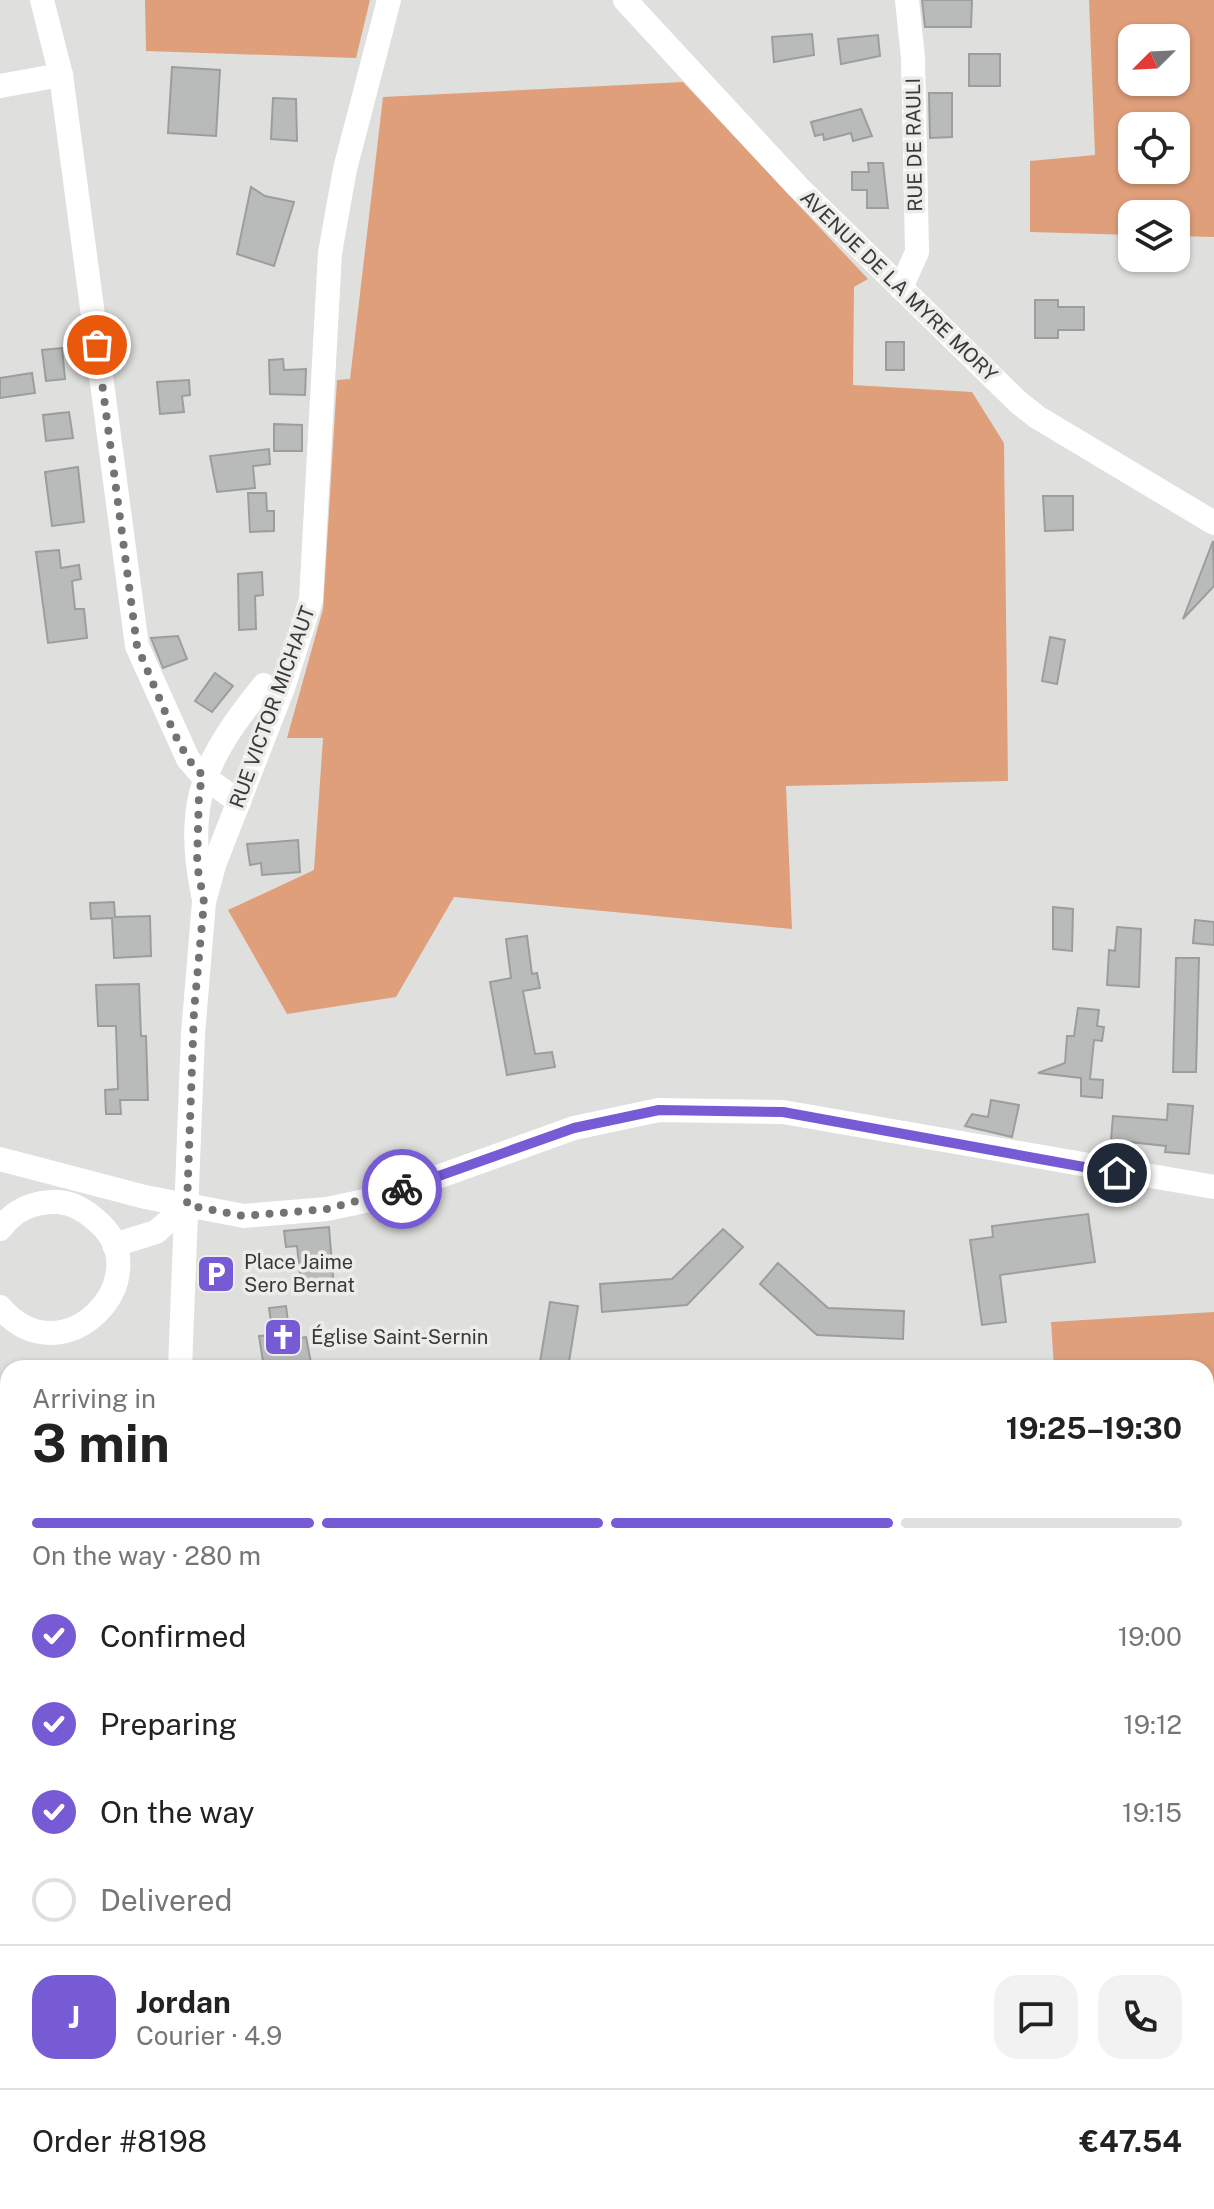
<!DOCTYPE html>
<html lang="en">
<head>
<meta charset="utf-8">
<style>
  body { margin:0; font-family:"Public Sans",sans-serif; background:#f2f2f2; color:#222; height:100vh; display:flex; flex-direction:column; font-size:30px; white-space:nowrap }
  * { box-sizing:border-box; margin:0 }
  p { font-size:26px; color:#767676 }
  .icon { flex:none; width:44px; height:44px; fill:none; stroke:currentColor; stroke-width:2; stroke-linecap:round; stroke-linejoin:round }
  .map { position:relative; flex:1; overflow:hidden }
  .details { position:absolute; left:0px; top:1360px; width:1214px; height:850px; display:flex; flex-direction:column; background:#fff; border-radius:24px 24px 0 0; box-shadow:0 2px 6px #0004 }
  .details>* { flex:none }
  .needle { width:52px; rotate:246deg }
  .controls { position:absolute; left:1118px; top:24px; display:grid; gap:16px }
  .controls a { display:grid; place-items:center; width:72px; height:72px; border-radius:16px; background:#fff; box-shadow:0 2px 6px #0004; font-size:40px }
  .pin { position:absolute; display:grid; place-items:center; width:68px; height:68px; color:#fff; margin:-34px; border:4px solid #fff; border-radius:50%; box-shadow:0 2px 8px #0007 }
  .courier { position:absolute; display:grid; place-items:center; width:80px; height:80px; margin:-40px; border:6px solid #775bd5; border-radius:50%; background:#fff; color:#222; box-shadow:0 2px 10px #0007 }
  .summary em { font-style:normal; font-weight:700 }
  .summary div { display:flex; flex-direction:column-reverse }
  .summary { display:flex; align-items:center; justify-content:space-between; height:136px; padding:0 32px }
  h1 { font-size:52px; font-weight:700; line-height:60px }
  .bar { display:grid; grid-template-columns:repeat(4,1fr); gap:12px 8px; align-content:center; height:96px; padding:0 32px }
  .bar i { height:10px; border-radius:6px; background:#e0e0e0 }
  .bar .selected { background:#775bd5 }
  .bar p { grid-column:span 4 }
  .line { display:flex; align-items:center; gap:20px; padding:0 32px; border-top:2px solid #e0e0e0 }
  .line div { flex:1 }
  .round { display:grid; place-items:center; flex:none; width:84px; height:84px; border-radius:24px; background:#f2f2f2 }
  ol { padding:0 32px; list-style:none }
  li { display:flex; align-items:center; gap:24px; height:88px }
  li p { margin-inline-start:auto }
  li .icon { padding:8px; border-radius:50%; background:#775bd5; color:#fff; stroke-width:4 }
  li:last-child { color:#767676 }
  li i { width:44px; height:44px; border:4px solid #e0e0e0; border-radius:50% }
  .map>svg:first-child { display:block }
  .green { fill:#e09f7b; fill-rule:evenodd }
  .building { fill:#b8bbb9; stroke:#9b9e9c; stroke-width:2 }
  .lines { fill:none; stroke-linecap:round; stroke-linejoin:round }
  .minor { stroke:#fff; stroke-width:24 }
  .major { stroke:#f4daa6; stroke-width:32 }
  .done { stroke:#737472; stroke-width:8; stroke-dasharray:0 14.4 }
  .route { stroke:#775bd5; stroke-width:10 }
  .labels { text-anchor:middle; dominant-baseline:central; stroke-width:7; stroke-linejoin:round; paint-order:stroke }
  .street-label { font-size:20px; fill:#393a38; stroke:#ecedea }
  .poi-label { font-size:20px; fill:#393a38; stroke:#ecedea; text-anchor:start }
</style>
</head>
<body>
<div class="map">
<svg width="1214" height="2209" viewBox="0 0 1214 2209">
  <rect width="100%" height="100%" fill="#dfe0dd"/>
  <!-- green -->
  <g class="green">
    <polygon points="145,0 370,0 356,58 146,51"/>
    <path d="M1089,0H1214V237L1176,236V214H1132V235L1030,232V161L1095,155ZM1176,38V82H1132V38ZM1176,126V170H1132V126Z"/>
    <polygon points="683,82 868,279 854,287 853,385 972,392 1004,443 1008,781 786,786 792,929 454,897 396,997 287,1014 228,910 314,870 323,738 287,738 323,609 337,380 350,379 383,97"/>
    <polygon points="1214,1312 1214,1437 1206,1438 1206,1368 1054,1368 1051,1322"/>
  </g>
  <!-- building -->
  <g class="building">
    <polygon points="922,0 972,0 971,27 925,27"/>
    <polygon points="812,34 814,55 774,62 772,37"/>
    <polygon points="878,35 880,56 841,64 838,39"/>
    <rect x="969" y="54" width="31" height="32"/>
    <polygon points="172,67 220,70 216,136 168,133"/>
    <polygon points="929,93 952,93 952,137 930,138"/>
    <polygon points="273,98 296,99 297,141 271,139"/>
    <polygon points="861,109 872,136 853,141 851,133 824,140 823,134 815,136 811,122"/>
    <polygon points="868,163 883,163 888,208 867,208 867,190 852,190 852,172 869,172"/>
    <polygon points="251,187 265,196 294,202 274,266 237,254"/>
    <polygon points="1035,300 1058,300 1058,307 1084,307 1084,330 1058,330 1058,338 1035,338"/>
    <rect x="886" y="342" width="18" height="28"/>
    <polygon points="62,348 65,379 46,381 42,350"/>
    <polygon points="283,359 284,370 306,369 305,395 270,394 269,360"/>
    <polygon points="32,373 35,393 0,398 0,378"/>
    <polygon points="189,380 190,395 182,396 184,412 160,414 157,382"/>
    <polygon points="69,412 73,438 46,441 43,415"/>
    <polygon points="274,424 302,425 302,451 274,451"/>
    <polygon points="269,449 270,464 253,466 255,488 217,492 210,456"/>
    <polygon points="78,467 84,522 52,526 45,472"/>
    <polygon points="248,493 266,493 267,511 274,511 274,531 250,532"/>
    <polygon points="1043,496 1073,496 1073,530 1045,531"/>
    <polygon points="1213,541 1214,586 1183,619"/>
    <polygon points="59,550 61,568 79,565 81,579 72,581 75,609 84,609 87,638 48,643 36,552"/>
    <polygon points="262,572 263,595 255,596 256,629 239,630 238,574"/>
    <polygon points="178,636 187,659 163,668 151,638"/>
    <polygon points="1050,637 1065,640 1057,684 1042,681"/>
    <polygon points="215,673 233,686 212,712 195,701"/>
    <polygon points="298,840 300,872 262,875 261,863 250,865 247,844"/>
    <polygon points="114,902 115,917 150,916 151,956 114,958 112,918 91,919 90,903"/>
    <polygon points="1053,907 1073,909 1072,951 1053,949"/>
    <polygon points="1195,920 1214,922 1214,945 1193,943"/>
    <polygon points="1117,927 1141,929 1139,987 1107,985 1109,950 1115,951"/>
    <polygon points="527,936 532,974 537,973 540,988 523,991 535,1054 552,1052 555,1067 507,1075 490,982 511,978 506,939"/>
    <polygon points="1176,958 1199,958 1196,1072 1173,1072"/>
    <polygon points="139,984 141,1036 146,1036 148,1100 120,1100 121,1114 106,1114 105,1090 118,1089 116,1026 98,1026 96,985"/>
    <polygon points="1078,1008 1099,1010 1097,1026 1104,1027 1102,1041 1094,1040 1090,1079 1103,1080 1102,1098 1081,1096 1081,1078 1038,1073 1065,1063 1067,1036 1074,1036"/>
    <polygon points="991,1100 1019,1105 1012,1137 965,1126 972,1114 988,1117"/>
    <polygon points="1168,1104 1193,1106 1189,1154 1165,1152 1166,1146 1111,1140 1113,1116 1167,1120"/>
    <polygon points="1088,1214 1095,1262 1000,1275 1006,1322 982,1325 970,1240 993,1237 992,1226"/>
    <polygon points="329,1227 334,1289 302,1292 297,1246 286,1247 284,1231"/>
    <polygon points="723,1229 743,1247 687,1305 602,1312 600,1284 672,1279"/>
    <polygon points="778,1263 828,1308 904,1311 903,1339 817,1335 760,1284"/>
    <polygon points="550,1302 578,1306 568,1368 539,1368"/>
    <polygon points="286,1306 289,1330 299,1338 306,1337 312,1368 264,1368 259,1336 273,1335 269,1308"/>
  </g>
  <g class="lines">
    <!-- minor -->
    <g class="minor">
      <polyline points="42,0 61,75 137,646 188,759 203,776 239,802"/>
      <polyline points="625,0 798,187 1018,402 1037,417 1214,523"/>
      <polyline points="0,86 61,75"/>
      <polyline points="901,288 917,252 913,58 907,0"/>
      <path d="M203,895C184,800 205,758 264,685"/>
      <polyline points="0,1159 145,1197 244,1216 327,1209 379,1198 574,1128 659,1110 783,1112 1214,1187"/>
      <path d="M0,1229C15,1209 34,1201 59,1202C73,1203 86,1211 97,1221C162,1276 64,1382 0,1307"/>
      <polyline points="114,1245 156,1232 187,1205"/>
      <polyline points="180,1368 193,1034 204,902 214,865 283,688 311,600 330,253 345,169 389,0"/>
      <polyline points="1206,1591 1214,1590"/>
      <polyline points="0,1924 8,1947"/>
      <polyline points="1206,2040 1214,2039"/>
      <polyline points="173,2202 173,2209"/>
      <polyline points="885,2202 886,2209"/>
      <polyline points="1081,2202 1082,2209"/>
    </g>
    <!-- major -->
    <g class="major">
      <polyline points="0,2102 8,2104"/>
      <polyline points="416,2202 443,2209"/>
    </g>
  </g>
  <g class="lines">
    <!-- done -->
    <polyline class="done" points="97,345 137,646 174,733 188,759 203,776 199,792 197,865 204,902 194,1011 187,1205 244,1216 327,1209 402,1189"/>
    <!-- route -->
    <polyline class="route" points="402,1189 574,1128 659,1110 783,1112 1117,1173"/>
  </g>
  <!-- icons -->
  <defs>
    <g id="parking-square" transform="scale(2)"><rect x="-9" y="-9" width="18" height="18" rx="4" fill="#775bd5" stroke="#ecedea"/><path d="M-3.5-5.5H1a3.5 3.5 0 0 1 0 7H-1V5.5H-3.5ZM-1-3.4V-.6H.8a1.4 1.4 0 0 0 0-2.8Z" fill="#fff"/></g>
    <g id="church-square" transform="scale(2)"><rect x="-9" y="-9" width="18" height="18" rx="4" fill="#775bd5" stroke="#ecedea"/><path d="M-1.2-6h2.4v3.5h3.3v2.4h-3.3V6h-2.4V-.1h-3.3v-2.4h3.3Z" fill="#fff"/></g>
  </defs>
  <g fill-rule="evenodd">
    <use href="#parking-square" x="216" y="1274"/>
    <use href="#church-square" x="283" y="1337"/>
  </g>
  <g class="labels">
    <!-- street labels -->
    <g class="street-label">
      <text transform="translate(914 145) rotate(-91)">RUE DE RAULI</text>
      <text transform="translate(899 286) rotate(44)">AVENUE DE LA MYRE MORY</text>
      <text transform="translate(272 707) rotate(-70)">RUE VICTOR MICHAUT</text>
    </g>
    <!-- poi labels -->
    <g class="poi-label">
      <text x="244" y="1262">Place Jaime<tspan x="244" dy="23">Sero Bernat</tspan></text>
      <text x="311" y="1337">Église Saint-Sernin</text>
    </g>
  </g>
</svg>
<div class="controls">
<a><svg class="needle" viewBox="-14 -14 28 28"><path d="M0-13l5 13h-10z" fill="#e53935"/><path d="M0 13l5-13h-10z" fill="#767676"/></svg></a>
<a><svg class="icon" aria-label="locate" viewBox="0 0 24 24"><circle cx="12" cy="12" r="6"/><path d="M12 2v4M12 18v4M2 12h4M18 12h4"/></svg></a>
<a><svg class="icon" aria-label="layers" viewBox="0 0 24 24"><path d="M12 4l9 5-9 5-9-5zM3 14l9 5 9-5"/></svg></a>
</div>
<div class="pin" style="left:97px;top:345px;background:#ea580c"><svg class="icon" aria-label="bag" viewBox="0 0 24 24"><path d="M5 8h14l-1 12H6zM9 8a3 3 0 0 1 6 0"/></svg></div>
<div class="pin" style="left:1117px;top:1173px;background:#1f2937"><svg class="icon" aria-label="home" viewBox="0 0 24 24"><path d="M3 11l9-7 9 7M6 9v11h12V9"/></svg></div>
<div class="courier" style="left:402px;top:1189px"><svg class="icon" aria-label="bike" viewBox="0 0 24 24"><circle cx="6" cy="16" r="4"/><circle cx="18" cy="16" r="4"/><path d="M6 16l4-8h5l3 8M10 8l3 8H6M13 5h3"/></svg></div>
<section class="details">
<div class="summary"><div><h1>3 min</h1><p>Arriving in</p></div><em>19:25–19:30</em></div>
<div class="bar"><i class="selected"></i><i class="selected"></i><i class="selected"></i><i></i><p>On the way · 280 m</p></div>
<ol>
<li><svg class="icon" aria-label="check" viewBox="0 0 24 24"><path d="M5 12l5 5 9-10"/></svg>Confirmed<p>19:00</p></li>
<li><svg class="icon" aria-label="check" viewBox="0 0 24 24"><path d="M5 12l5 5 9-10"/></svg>Preparing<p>19:12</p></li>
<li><svg class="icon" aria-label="check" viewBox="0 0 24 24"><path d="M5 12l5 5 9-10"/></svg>On the way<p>19:15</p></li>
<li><i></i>Delivered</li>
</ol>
<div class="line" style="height:144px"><b class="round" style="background:#775bd5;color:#fff">J</b><div><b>Jordan</b><p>Courier · 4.9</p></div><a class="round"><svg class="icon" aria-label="chat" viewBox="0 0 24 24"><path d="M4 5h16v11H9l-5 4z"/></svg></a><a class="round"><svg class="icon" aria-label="phone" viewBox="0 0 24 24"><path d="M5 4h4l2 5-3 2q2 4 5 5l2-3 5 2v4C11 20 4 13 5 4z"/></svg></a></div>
<div class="line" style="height:104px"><div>Order #8198</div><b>€47.54</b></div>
</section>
</div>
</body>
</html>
